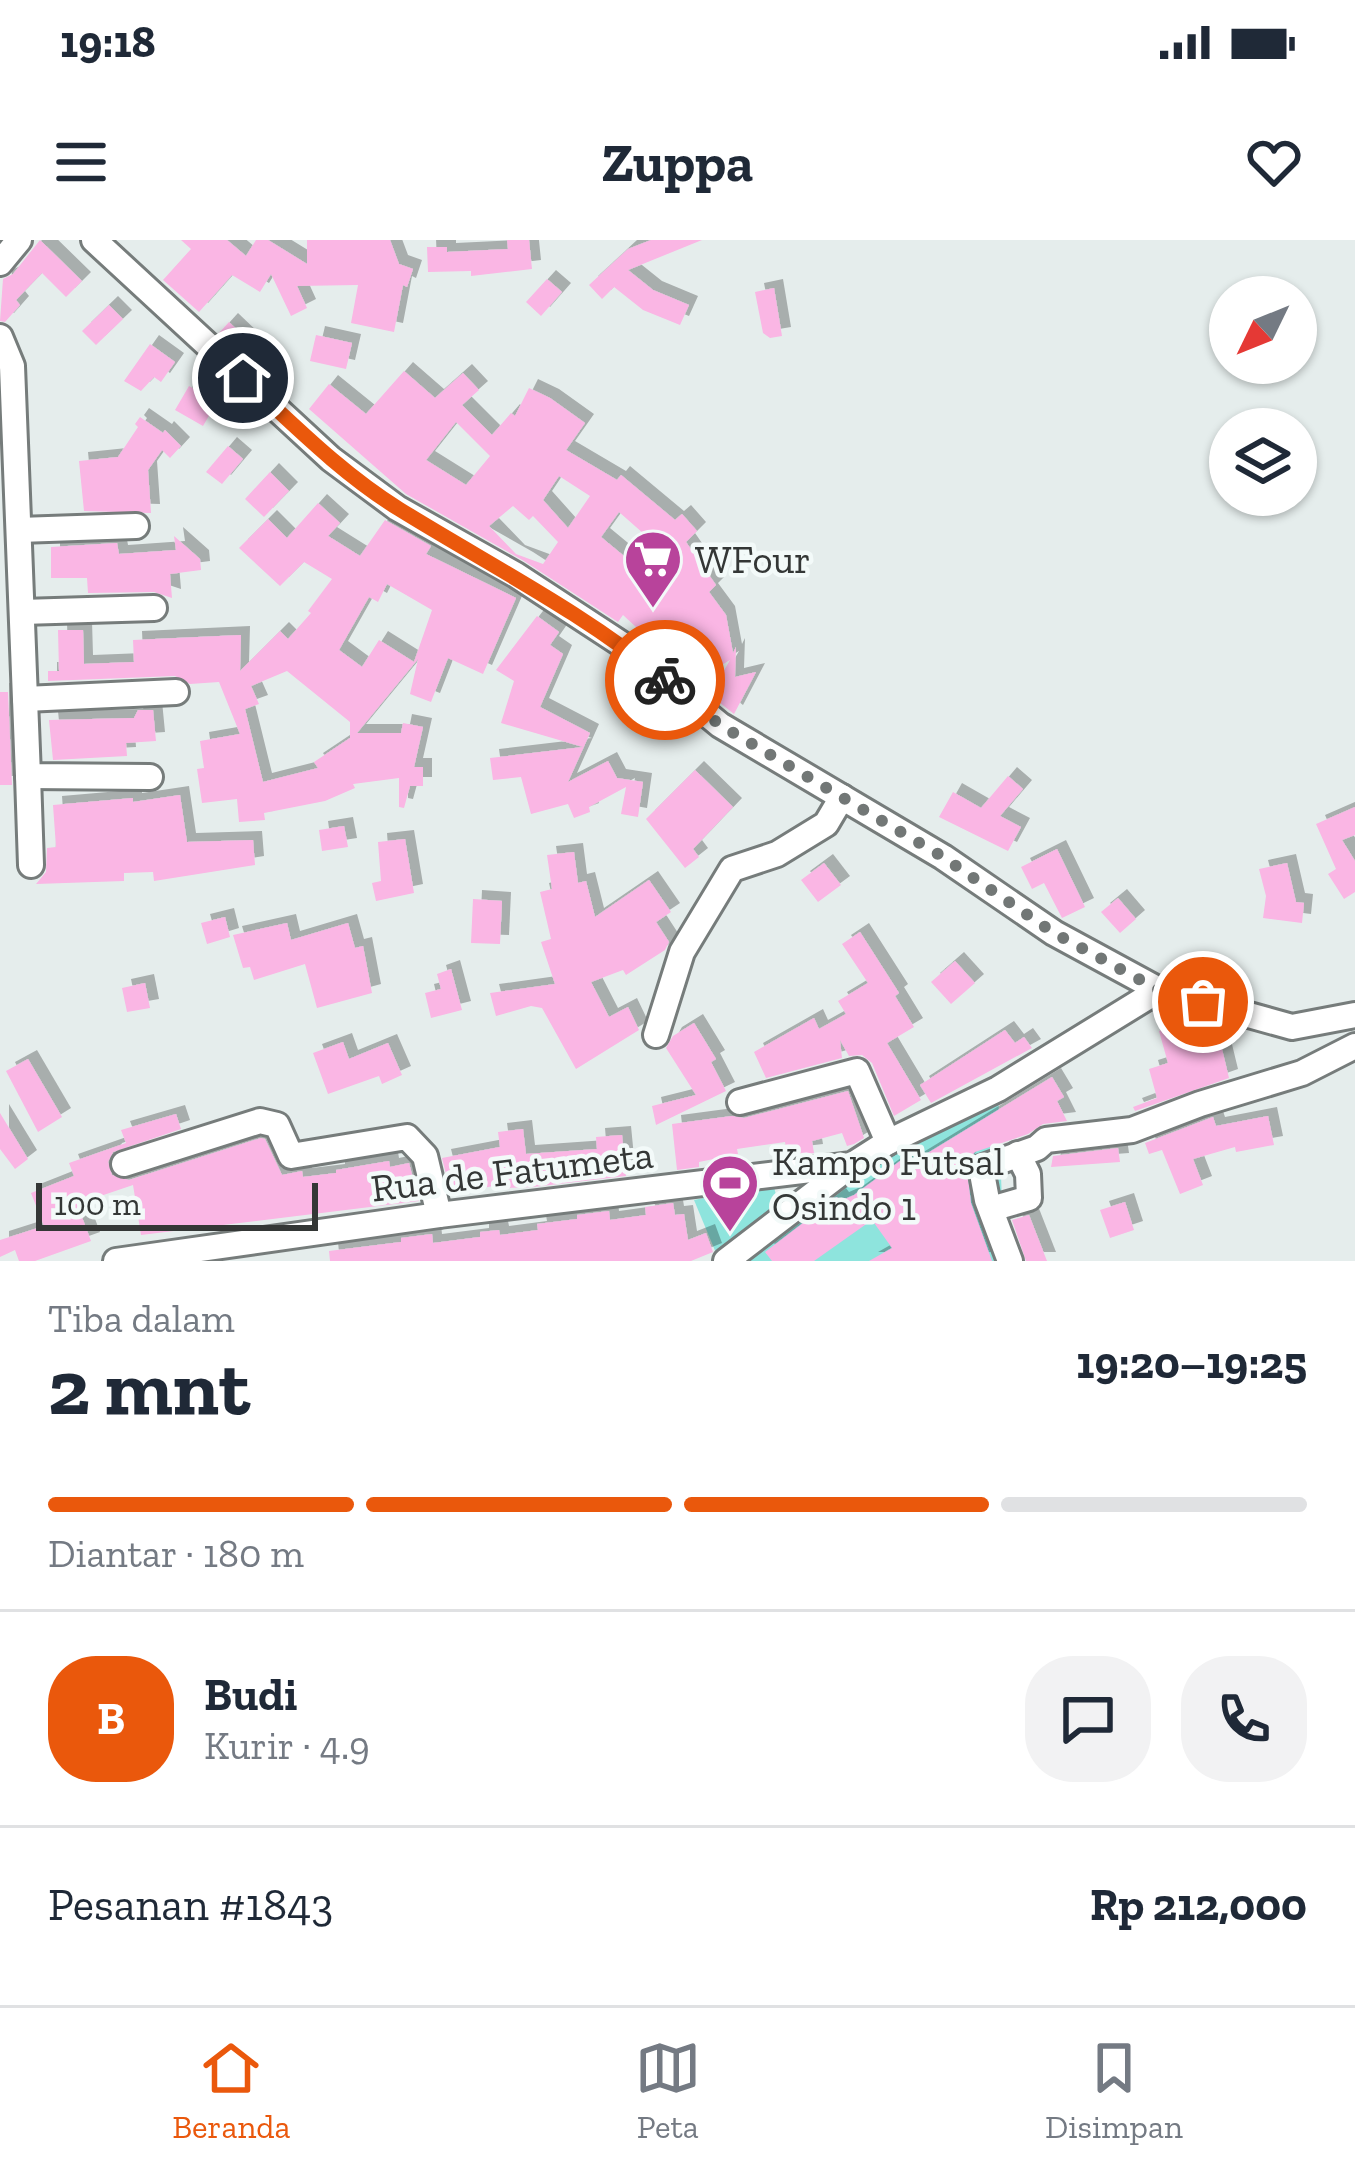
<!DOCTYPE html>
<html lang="id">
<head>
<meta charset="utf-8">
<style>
  body { margin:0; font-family:"Zilla Slab",serif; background:#f2f2f3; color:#1f2937; height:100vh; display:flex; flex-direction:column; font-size:45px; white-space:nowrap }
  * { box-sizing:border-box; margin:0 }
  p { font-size:39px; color:#747a83 }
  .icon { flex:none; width:66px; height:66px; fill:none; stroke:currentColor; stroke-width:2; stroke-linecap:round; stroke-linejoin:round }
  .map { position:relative; height:1021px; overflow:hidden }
  .sheet { display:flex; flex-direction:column; background:#fff; flex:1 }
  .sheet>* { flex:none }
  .needle { width:78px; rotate:227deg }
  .buttons { position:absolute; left:1209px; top:36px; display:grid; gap:24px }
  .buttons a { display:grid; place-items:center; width:108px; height:108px; border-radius:50%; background:#fff; box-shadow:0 3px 9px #0004; font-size:60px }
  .scale { position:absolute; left:36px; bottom:30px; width:282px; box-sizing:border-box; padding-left:12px; border:6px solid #343736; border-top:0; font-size:33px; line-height:42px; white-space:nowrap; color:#343736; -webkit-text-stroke:9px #f3faf9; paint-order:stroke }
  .pin { position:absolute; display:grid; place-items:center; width:102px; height:102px; color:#fff; margin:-51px; border:6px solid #fff; border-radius:50%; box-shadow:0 3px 12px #0007 }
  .courier { position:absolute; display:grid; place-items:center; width:120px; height:120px; margin:-60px; border:9px solid #ea580c; border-radius:50%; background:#fff; color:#222; box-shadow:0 3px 15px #0007 }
  .summary em { font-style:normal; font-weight:800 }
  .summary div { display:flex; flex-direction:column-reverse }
  .summary { display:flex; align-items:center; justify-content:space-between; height:204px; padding:0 48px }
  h1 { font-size:78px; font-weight:800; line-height:90px }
  .bar { display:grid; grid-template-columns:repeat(4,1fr); gap:18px 12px; align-content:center; height:144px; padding:0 48px }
  .bar i { height:15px; border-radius:9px; background:#e0e1e3 }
  .bar .current { background:#ea580c }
  .bar p { grid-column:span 4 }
  .line { display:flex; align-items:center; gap:30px; padding:0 48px; border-top:3px solid #e0e1e3 }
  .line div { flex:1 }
  .round { display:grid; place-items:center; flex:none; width:126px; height:126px; border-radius:48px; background:#f2f2f3 }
  .status { display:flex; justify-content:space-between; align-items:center; height:84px; padding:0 60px; background:#fff; direction:ltr }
  .status svg { height:33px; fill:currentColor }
  header { display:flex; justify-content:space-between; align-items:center; height:156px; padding:0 48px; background:#fff; font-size:54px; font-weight:800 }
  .tab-bar { display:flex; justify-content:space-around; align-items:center; height:168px; border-top:3px solid #e0e1e3; background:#fff; font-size:33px; color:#747a83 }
  .tab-bar a { display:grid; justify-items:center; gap:6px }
  .tab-bar .current { color:#ea580c }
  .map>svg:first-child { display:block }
  .green { fill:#8ee4dd }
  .building { fill:#fab6e4; fill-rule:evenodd; filter:url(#shadow) }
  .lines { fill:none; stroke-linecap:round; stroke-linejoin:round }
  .minor-casing { stroke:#767c7b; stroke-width:30 }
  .minor { stroke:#fff; stroke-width:24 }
  .done { stroke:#727776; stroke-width:12; stroke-dasharray:0 21.6 }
  .route { stroke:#ea580c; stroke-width:15 }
  .labels { text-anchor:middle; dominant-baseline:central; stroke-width:9; stroke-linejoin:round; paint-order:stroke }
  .poi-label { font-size:39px; fill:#343736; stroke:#f3faf9; text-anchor:start }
  .street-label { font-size:39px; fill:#343736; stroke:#f3faf9 }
</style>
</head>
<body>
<div class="status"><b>19:18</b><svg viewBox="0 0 49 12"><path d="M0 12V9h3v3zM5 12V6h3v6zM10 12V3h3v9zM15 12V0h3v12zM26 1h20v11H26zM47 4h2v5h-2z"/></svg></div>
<header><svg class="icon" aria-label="menu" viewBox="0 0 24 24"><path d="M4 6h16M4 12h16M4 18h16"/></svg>Zuppa<svg class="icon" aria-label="heart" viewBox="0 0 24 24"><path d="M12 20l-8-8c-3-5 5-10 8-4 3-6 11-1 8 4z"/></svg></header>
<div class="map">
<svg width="1355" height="1021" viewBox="0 0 1355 1021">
  <defs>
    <filter id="shadow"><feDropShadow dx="9" dy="-9" stdDeviation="0" flood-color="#0004"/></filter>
  </defs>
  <rect width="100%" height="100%" fill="#e5edec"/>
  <!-- green -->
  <g class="green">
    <polygon points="998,849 1004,1021 726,1021 852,925"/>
    <polygon points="773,943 781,975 723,1013 716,1013 694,960"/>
  </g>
  <!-- building -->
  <g class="building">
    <polygon points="40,0 82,41 66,57 42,33 16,60 20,65 5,82 0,81 3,39 13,34"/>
    <polygon points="181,0 227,0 246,16 256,0 268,0 307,24 307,0 390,0 399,24 413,29 407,47 403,45 394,92 351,83 358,45 297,46 307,68 291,76 271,34 260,52 232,35 199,72 163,40 191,9"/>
    <polygon points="507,0 529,0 532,29 471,36 471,31 428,32 427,7 447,7 447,12 508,9"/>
    <polygon points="651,0 702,0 628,30 653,50 689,65 680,85 643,70 614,47 602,59 589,45 628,9"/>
    <polygon points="547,39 562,52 541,76 526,62"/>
    <polygon points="774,48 782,96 770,98 763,93 755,52"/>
    <polygon points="109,65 123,79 96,105 82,91"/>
    <polygon points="229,82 251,103 241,114 219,93"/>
    <polygon points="316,95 352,103 346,129 310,121"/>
    <polygon points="150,104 175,122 161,142 154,137 141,151 124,141"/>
    <path d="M404,131L435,158L463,133L479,150L462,165L492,195L511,173L515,176L529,148L550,158L585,183L566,210L617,240L621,235L675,280L682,274L697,291L686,302L716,345L709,352L726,375L733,413L736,407L735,437L756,432L734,474L710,455L730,420L694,442L658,412L661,410L623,375L618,382L524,321L406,254L309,169L329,144L366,174ZM456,182L490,216L466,245L426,220ZM559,236L590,256L568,288L543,260ZM513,266L529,280L533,276L558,302L543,324L516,314L489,286ZM619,272L652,301L630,321L601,297Z"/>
    <polygon points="189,146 217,162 203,186 175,170"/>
    <polygon points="140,177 163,193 165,190 181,206 170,218 162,210 148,230 151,273 84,271 79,221 118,217 138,187 135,184"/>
    <polygon points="228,206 243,219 222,244 206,232"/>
    <polygon points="270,232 289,251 264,277 245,259"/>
    <path d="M318,263L340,283L328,296L360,316L385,280L431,306L426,314L516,358L483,434L448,418L431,462L410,454L418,419L357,493H401L403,483L423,487L414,527H423V546H410L404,568L399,567V538L353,544L355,548L325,561L264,573L265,580L239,582L237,559L202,563L197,529L204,528L200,501L240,494L219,442L190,444L175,436L48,441V431H59L58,390H83L84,424L134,422L133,400L241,395L240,431L280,391L288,399L311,373L308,371L332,339L304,322L280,346L239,308L268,279L287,298ZM387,344L432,370L414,422L379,400L362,427L339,410L369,357L378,362ZM287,431L350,482V498L314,522L318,528L263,542L245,469L259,464L251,446Z"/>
    <polygon points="174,296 200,319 201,330 170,334 172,358 154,352 88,353 87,338 51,338 51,307 117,303 119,314 176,310"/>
    <polygon points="537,376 559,392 550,405 563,414 540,467 590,493 568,542 608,521 617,538 643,542 638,577 621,574 626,547 589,567 590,572 574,578 568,564 531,574 521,537 493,540 490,518 583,507 501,483 514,441 496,430"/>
    <polygon points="0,452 8,452 12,545 0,545"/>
    <polygon points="138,470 153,470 156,501 126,503 127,516 53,520 49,480 134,478"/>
    <polygon points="695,530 733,567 693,609 699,617 685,628 646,579"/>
    <polygon points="1008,536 1023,549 1000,576 1021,587 1008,611 939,577 953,552 981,568"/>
    <polygon points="180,555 187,602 253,600 255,625 154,641 153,632 124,633 124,641 36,644 46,632 47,608 56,607 53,565 133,558 133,562"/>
    <polygon points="1355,567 1355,595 1342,600 1355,621 1355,652 1344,659 1328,634 1336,629 1316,584"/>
    <polygon points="344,586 348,607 322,611 319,590"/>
    <polygon points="405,599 414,653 376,661 372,643 381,641 378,602"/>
    <polygon points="1057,609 1085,667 1062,678 1044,643 1032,649 1021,627"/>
    <polygon points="574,612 578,643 586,641 595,677 649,640 671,672 656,682 669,702 665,710 626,735 623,730 591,742 609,777 628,767 639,790 576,829 542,768 531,766 496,776 490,753 555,744 541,702 551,699 540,652 552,649 547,615"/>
    <polygon points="824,623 841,645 818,662 801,640"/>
    <polygon points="1287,623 1296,662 1304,663 1302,683 1263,678 1266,656 1259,629"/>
    <polygon points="1118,658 1136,679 1120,693 1101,672"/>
    <polygon points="473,659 502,661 500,704 471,703"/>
    <polygon points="225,677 230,697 207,704 201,683"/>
    <polygon points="287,683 291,700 348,683 355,708 363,706 372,753 317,768 305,724 254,740 250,727 243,728 233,695"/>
    <polygon points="860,692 899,753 895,756 914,787 887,803 921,860 894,876 872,823 862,815 849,816 840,800 842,818 766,838 754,812 814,778 819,789 846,774 838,761 868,743 842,704"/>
    <polygon points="955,721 975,743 951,764 931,742"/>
    <polygon points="451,729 462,770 431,778 425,753 441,749 437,734"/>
    <polygon points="145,743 150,768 127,772 122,748"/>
    <polygon points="694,783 716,819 711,822 726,851 656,885 652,866 696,855 666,808 673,796"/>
    <polygon points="1180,784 1187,809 1221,805 1229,838 1135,871 1133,867 1157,858 1149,829 1168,823 1159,791"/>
    <polygon points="1005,790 1015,803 1024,797 1032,808 931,863 920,845"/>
    <polygon points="343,802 349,819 388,803 402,835 382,844 379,836 328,854 313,813"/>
    <polygon points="28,819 62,877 38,892 6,831"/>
    <polygon points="1052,837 1064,857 1057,861 1067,881 1043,884 1028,894 975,912 966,922 971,963 992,1021 869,1021 892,1008 872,980 814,1021 772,1021 765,1012 837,957 840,961 854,955 904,918 908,925"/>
    <polygon points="848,851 864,898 854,904 847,906 842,893 812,901 814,913 788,916 785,902 737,909 738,914 699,922 699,927 677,930 672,884 732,876 744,878"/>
    <polygon points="0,873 28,919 15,929 0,909"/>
    <polygon points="176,874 181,889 113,912 108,922 112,935 129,940 261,898 265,899 282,935 302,931 303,937 336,933 336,930 389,921 390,927 409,923 419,961 141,995 133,945 77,964 91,1001 35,1021 19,1021 15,1010 0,1017 0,1000 44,986 31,953 74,936 69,923 126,903 121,890"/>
    <polygon points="1268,876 1274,905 1236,912 1235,907 1193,919 1203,945 1180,954 1162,910 1149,914 1145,903 1213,877 1216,886"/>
    <polygon points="523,889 526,914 597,909 596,897 622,895 626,936 533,947 505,948 504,944 451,954 442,918 500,907 498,892"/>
    <polygon points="1118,908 1120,922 1051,927 1053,916"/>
    <polygon points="1125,962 1134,990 1110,998 1100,970"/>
    <polygon points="673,963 675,975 684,974 688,1000 706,993 713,1012 691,1021 330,1021 329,1011 401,1002 401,998 432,994 433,1003 480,997 480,992 499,990 500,995 538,990 537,984 577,979 577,975 609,971 610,980 646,975 645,967"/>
    <polygon points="1029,975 1047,1021 1026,1021 1012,980"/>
  </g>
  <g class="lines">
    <!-- minor casing -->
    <g class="minor-casing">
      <g id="minor">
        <polyline points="94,0 331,219 397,268 516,335 626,407 720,485 943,617 1054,693 1159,750 1292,787 1355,775"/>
        <polyline points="0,23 19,0"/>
        <polyline points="0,97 12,126 28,536 150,537"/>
        <polyline points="19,290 136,286"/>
        <polyline points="22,372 154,368"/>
        <polyline points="25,459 176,452"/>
        <polyline points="28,536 31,625"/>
        <polyline points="656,795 682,712 732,629 777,614 826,584 842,557"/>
        <polyline points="740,862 857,831 888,902"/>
        <polyline points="124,924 260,881 277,885 291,916 407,897 425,916 439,975"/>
        <polyline points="991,969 1029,958 1028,934 1018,914"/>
        <polyline points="116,1021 439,975 852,925 888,902 998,849 1159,750"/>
        <polyline points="726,1021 850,926"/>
        <polyline points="1010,1021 987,960 981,928 1037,908 1046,900 1132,890 1200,864 1302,833 1355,806"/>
      </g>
    </g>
    <!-- minor -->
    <use href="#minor" class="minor"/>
  </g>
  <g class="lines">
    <!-- done -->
    <polyline class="done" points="665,440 720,485 943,617 1054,693 1159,750 1203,762"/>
    <!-- route -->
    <path class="route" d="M243,138C293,184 341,233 399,269C489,325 583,372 665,440"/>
  </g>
  <!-- icons -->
  <defs>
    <g id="supermarket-pin" transform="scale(3)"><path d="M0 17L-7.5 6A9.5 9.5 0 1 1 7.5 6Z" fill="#b8439b" stroke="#f3faf9"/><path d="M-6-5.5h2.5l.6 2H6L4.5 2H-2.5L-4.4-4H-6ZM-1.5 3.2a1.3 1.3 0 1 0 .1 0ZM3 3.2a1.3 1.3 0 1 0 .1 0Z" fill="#fff"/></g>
    <g id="stadium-pin" transform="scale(3)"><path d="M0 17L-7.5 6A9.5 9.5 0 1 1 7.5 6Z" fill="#b8439b" stroke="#f3faf9"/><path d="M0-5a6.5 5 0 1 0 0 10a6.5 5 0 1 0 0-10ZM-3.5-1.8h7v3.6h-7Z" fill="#fff"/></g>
  </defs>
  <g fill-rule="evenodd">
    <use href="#supermarket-pin" x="653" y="319"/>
    <use href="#stadium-pin" x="730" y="943"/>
  </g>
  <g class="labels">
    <!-- poi labels -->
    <g class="poi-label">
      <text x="695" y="319">WFour</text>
      <text x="772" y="921">Kampo Futsal<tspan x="772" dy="45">Osindo 1</tspan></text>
    </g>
    <!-- street labels -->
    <g class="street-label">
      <text transform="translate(512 931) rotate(-7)">Rua de Fatumeta</text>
    </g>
  </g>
</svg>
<div class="buttons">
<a><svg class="needle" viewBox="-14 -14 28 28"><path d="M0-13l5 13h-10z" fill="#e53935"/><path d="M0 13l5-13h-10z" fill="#747a83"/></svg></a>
<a><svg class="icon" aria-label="layers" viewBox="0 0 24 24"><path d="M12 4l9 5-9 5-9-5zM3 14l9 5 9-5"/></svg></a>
</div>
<div class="scale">100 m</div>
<div class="pin" style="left:1203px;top:762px;background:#ea580c"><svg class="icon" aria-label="bag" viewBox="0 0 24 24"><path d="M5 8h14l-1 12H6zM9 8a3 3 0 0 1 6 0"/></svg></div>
<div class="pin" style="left:243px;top:138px;background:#1f2937"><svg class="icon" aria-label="home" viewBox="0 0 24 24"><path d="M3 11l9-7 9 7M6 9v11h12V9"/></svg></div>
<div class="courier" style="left:665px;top:440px"><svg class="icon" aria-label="bike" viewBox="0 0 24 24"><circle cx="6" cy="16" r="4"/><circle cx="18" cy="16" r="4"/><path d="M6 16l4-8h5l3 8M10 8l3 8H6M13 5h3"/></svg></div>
</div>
<section class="sheet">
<div class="summary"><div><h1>2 mnt</h1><p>Tiba dalam</p></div><em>19:20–19:25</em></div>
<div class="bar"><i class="current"></i><i class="current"></i><i class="current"></i><i></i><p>Diantar · 180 m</p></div>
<div class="line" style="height:216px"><b class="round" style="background:#ea580c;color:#fff">B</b><div><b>Budi</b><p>Kurir · 4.9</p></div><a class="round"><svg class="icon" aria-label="chat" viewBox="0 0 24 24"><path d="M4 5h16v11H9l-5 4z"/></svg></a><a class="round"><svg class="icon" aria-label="phone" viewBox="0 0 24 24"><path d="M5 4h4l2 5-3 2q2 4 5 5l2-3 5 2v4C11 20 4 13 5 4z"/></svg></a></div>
<div class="line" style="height:156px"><div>Pesanan #1843</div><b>Rp 212,000</b></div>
</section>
<nav class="tab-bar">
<a class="current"><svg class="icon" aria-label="home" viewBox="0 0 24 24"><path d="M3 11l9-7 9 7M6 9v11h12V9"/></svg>Beranda</a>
<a><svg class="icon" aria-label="map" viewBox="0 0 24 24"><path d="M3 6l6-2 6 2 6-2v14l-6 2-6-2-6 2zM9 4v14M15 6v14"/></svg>Peta</a>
<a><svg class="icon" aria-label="saved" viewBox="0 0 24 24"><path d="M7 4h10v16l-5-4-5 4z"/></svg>Disimpan</a>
</nav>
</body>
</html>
